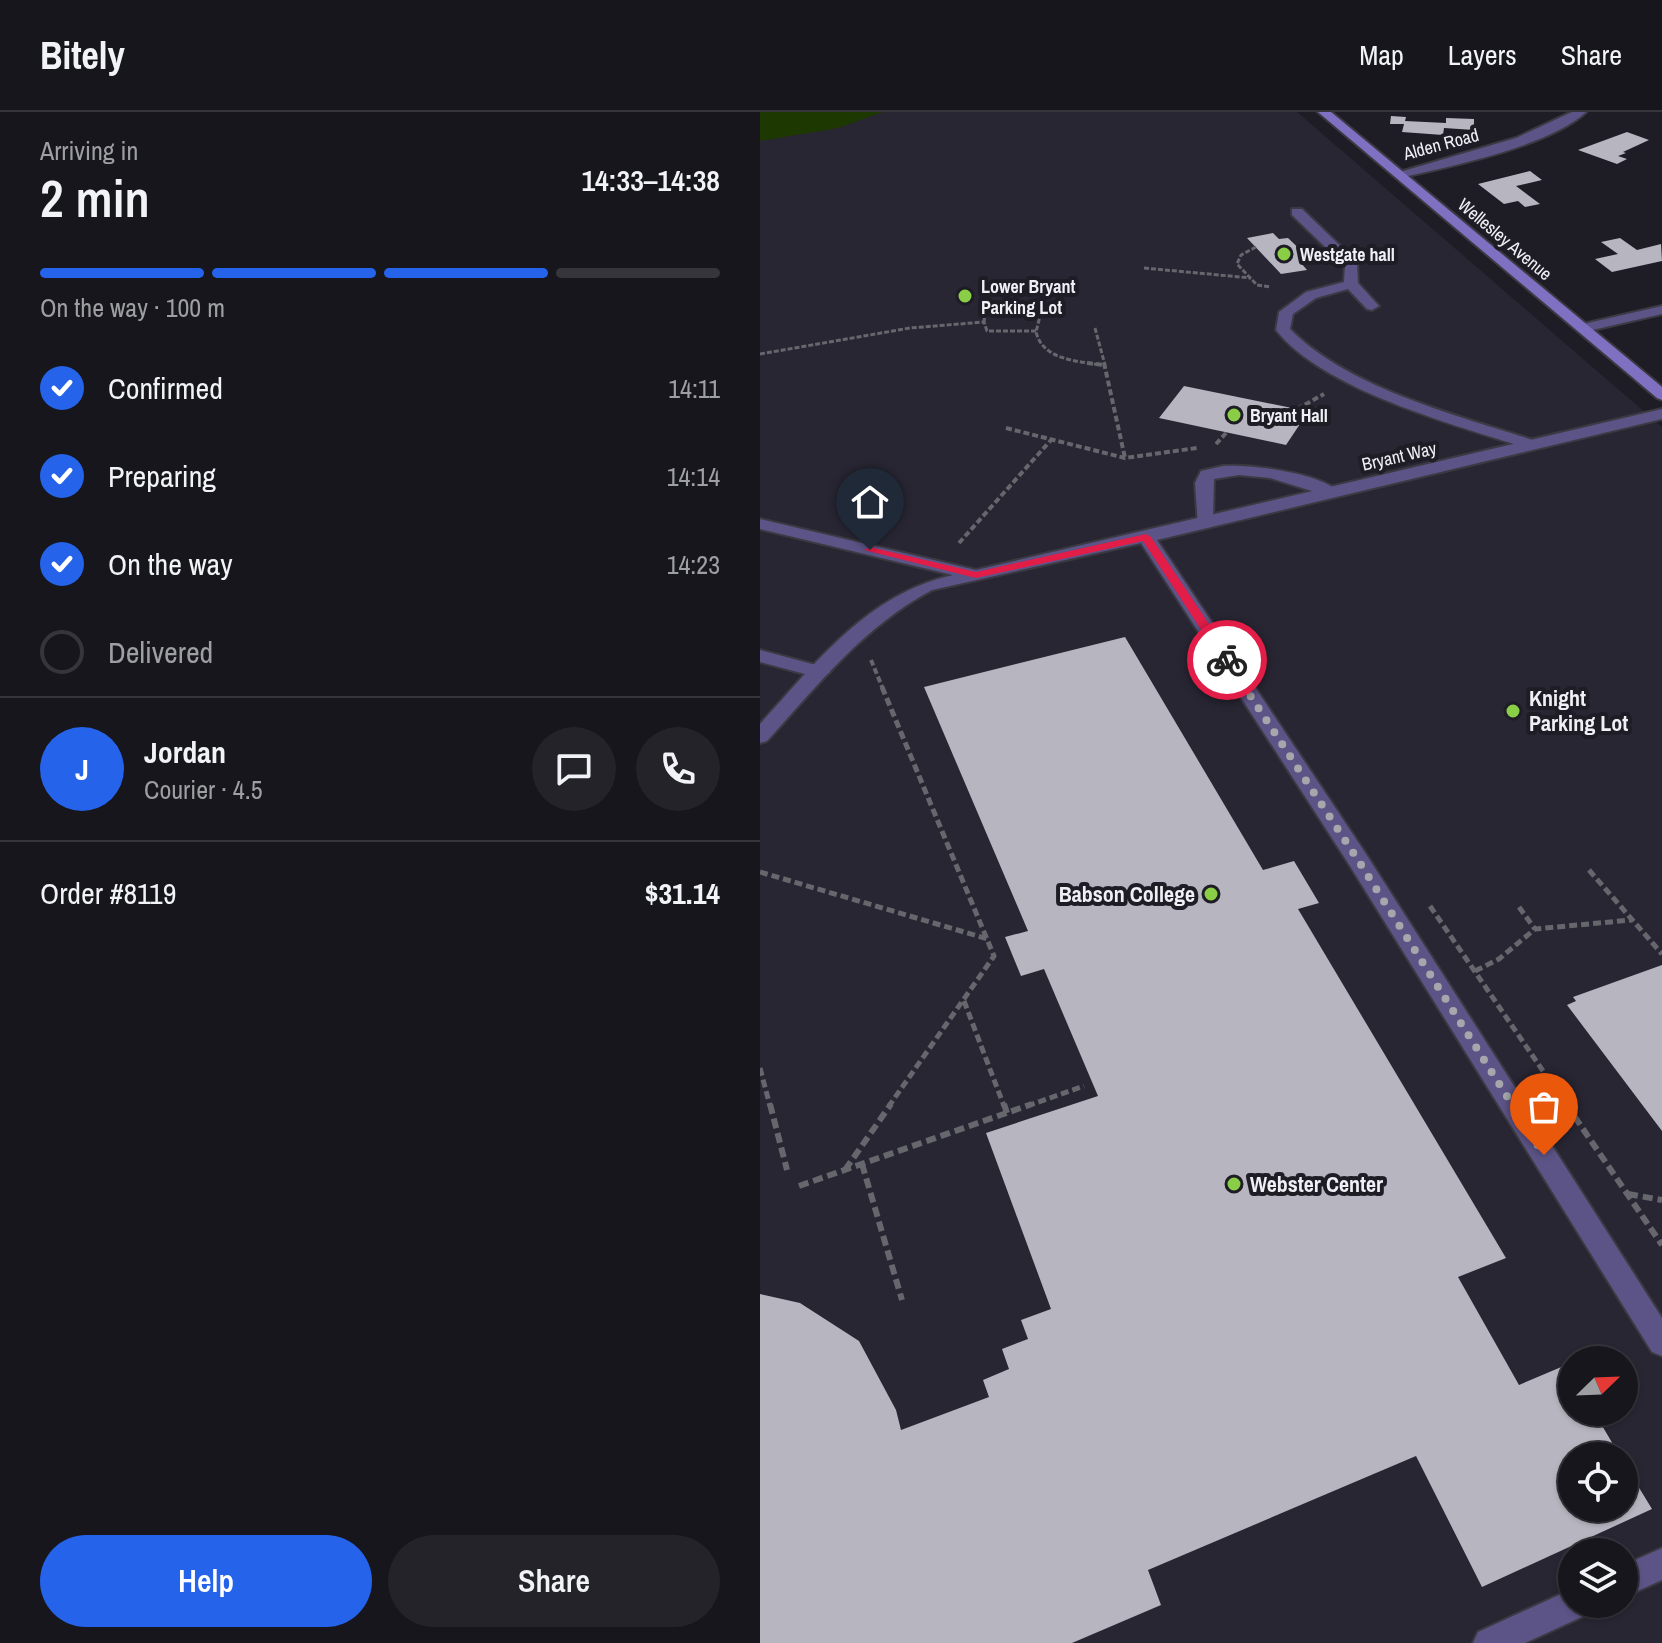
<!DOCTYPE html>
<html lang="en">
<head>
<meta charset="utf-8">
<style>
  body { margin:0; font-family:"Archivo Narrow",sans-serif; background:#232329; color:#f1f3f6; height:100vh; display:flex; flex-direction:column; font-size:30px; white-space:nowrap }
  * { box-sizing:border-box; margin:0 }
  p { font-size:26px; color:#9e9fa3 }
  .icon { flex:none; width:44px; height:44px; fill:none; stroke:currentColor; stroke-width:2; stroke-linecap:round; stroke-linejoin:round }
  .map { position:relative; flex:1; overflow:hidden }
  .sheet { display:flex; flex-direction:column; background:#16161c; width:760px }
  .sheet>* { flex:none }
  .needle { width:52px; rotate:67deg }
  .controls { position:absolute; left:798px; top:1234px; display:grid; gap:16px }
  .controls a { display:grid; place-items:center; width:80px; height:80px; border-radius:50%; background:#16161c; box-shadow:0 2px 6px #0004,0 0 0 2px #35353b; font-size:40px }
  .pin { position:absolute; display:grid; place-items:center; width:68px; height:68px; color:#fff; margin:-82px -34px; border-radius:50% 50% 50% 0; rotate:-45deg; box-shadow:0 0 8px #0007 }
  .pin .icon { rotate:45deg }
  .courier { position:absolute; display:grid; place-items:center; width:80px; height:80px; margin:-40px; border:6px solid #e11d48; border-radius:50%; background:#fff; color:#222; box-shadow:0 2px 10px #0007 }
  .overview em { font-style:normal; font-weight:600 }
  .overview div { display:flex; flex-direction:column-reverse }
  .overview { display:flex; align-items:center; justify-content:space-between; height:136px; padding:0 40px }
  h1 { font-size:52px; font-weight:600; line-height:60px }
  .bar { display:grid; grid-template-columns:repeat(4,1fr); gap:12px 8px; align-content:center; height:96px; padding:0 40px }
  .bar i { height:10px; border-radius:6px; background:#35353b }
  .bar .selected { background:#2563eb }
  .bar p { grid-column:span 4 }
  .line { display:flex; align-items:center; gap:20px; padding:0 40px; border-top:2px solid #35353b }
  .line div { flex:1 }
  .round { display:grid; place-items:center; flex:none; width:84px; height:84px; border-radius:42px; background:#232329 }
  ol { padding:0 40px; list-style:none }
  li { display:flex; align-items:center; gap:24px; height:88px }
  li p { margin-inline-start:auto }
  li .icon { padding:8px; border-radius:50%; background:#2563eb; color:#fff; stroke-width:4 }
  li:last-child { color:#9e9fa3 }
  li i { width:44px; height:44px; border:4px solid #35353b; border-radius:50% }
  .button { display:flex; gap:16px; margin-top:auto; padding:16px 40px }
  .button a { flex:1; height:92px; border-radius:48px; background:#2563eb; color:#fff; font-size:32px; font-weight:600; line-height:92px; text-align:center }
  .button a+a { background:#232329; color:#f1f3f6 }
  header { display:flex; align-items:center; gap:48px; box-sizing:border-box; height:112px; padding:0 40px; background:#16161c; border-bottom:2px solid #35353b }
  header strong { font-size:38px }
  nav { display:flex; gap:44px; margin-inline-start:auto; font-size:28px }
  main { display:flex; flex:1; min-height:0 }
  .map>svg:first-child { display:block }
  .built { fill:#282633; fill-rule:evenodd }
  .green { fill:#1d3800 }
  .building { fill:#b6b5c0 }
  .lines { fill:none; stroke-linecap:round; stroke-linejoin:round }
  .service-casing { stroke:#3b3a42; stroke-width:4 }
  .minor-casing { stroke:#3b3a42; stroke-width:4 }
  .secondary-casing { stroke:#3b3a42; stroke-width:4 }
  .path-far3 { stroke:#66666d; stroke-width:3; stroke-dasharray:5 2; stroke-linecap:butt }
  .path-far2 { stroke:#66666d; stroke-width:4; stroke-dasharray:6 3; stroke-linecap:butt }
  .path-far1 { stroke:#66666d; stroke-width:5; stroke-dasharray:8 4; stroke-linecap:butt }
  .path { stroke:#66666d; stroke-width:6; stroke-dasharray:10 5; stroke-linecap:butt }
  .service { fill:#5c5486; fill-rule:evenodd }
  .minor { fill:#5c5486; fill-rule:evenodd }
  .secondary { fill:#8070c2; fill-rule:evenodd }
  .route { fill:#e11d48 }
  .done { stroke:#a6a6ac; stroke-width:8; stroke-dasharray:0 14.4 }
  .poi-dot { fill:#8ace47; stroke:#1e1d25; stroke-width:3 }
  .labels { text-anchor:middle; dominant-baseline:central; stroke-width:8; stroke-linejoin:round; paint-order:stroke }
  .far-street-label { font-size:18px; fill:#efeff5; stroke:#1e1d25 }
  .far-poi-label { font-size:18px; font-weight:bold; fill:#efeff5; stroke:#1e1d25; text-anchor:start }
  .poi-label { font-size:22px; font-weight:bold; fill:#efeff5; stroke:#1e1d25; text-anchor:start }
</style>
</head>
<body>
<header>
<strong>Bitely</strong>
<nav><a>Map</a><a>Layers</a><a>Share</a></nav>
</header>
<main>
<section class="sheet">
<div class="overview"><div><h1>2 min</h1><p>Arriving in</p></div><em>14:33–14:38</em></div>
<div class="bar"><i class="selected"></i><i class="selected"></i><i class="selected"></i><i></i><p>On the way · 100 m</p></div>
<ol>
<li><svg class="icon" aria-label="check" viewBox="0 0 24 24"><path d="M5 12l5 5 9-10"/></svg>Confirmed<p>14:11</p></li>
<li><svg class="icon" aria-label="check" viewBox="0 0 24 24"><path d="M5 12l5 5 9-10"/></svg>Preparing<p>14:14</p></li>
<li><svg class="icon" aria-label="check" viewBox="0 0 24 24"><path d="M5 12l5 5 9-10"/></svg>On the way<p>14:23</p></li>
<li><i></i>Delivered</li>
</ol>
<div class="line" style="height:144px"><b class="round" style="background:#2563eb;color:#fff">J</b><div><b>Jordan</b><p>Courier · 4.5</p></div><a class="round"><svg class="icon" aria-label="chat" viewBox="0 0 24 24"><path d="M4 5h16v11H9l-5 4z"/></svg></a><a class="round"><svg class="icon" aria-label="phone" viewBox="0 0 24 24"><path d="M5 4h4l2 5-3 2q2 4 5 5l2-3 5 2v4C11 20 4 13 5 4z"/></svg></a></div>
<div class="line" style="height:104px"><div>Order #8119</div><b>$31.14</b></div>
<div class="button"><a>Help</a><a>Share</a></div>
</section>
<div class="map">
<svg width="902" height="1531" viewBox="0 0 902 1531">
  <rect width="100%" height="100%" fill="#1e1d25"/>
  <!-- built -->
  <path class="built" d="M0,0H537L902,315V1531H0ZM812,1248H864V1300H812ZM812,1344H864V1396H812ZM812,1440H864V1492H812Z"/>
  <!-- green -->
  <polygon class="green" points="0,0 123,0 78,16 0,29"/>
  <!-- building -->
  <g class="building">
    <polygon points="631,4 646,5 645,9 686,11 686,6 714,7 714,18 684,16 683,23 642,20 644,12 630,12"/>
    <polygon points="867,20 889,28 863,40 866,41 858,44 867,47 857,52 818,38"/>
    <polygon points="770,59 782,68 756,74 780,92 765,95 758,89 744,92 718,72"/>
    <polygon points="513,121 519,127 528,126 552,149 541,151 547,158 521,162 487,126"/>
    <polygon points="860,126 877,138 901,132 902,149 852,160 835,147 858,142 841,130"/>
    <polygon points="424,274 537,297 548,300 526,333 399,306"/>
    <polygon points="365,525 503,758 534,749 559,791 538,797 746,1146 698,1165 759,1273 806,1253 812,1264 812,1300 834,1300 860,1344 812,1344 812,1396 864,1396 864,1351 892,1397 722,1475 656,1344 388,1458 401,1493 312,1531 0,1531 0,1182 40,1191 99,1229 136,1298 141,1318 229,1285 223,1268 249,1257 242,1237 268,1227 261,1208 291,1197 226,1021 338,984 284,857 261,864 245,825 268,819 164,575"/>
    <polygon points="902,853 902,1019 807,893 816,889 813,885"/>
  </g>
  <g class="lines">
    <!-- service casing -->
    <g class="service-casing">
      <g id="service">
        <path d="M532,97H542L597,150L598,171L619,194L612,198L607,197L588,177L556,186L533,202L530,217C589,277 700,304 779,330V336H767C695,313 563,278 516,218L519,200L546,180L584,170L585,154L532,103Z"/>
        <path d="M463,354C490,352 560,361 579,380L571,385L510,366L479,363L454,367L453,410L450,414H438L435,371L441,359Z"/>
        <polygon points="0,538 67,556 70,560 60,566 0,550"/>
        <polygon points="902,1436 902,1468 864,1485 864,1453"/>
        <polygon points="812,1477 812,1492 831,1492 826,1503 765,1531 713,1531 718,1520"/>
      </g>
    </g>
    <!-- minor casing -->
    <g class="minor-casing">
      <g id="minor">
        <path d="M812,0H826C790,34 688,55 639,66L633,62L756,26Z"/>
        <polygon points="902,194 902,202 824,220 817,216 819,213"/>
        <path d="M902,297V307L397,428L606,742L902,1206V1244L892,1240L590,754L381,431L172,478C104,514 58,573 7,629L0,631V612C57,550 107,482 193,463L0,417V407L216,458Z"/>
      </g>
    </g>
    <!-- secondary casing -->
    <g class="secondary-casing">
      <polygon id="secondary" points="558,0 571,0 902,275 902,288 897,286"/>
    </g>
    <!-- path-far3 -->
    <g class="path-far3">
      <polyline points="496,135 481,143 477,152 497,173 511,175"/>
      <polyline points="384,156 491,166"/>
      <path d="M281,200L276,220C283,248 317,249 341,253"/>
      <polyline points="224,210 225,201"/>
      <polyline points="335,216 345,253"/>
      <polyline points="0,242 150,216 224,210 227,219 276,219"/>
    </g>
    <!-- path-far2 -->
    <g class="path-far2">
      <polyline points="327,251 344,253"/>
      <polyline points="344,251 365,346"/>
      <polyline points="537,297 564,282"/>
      <polyline points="246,316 365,346 437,336"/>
      <polyline points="456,332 466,321"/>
      <polyline points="199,431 291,328"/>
      <polyline points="111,548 123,577"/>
    </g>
    <!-- path-far1 -->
    <g class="path-far1">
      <polyline points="122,575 234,844 129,994"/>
      <polyline points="829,758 902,842"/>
      <polyline points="0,760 228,827"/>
      <polyline points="670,794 807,994"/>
      <polyline points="759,795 775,817"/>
      <polyline points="715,859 739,847 775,817 871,808"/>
      <polyline points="204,889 244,994"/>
      <polyline points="0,956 10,994"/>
      <polyline points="267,994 324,974"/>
    </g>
    <!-- path -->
    <g class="path">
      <polyline points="10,992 27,1058"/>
      <polyline points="244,992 247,1001"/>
      <polyline points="806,992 902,1133"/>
      <polyline points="102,1052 142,1188"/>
      <polyline points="85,1058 131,992"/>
      <polyline points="39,1074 272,992"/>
      <polyline points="868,1082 902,1088"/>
    </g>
    <!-- service -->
    <use href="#service" class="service"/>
    <!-- minor -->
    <use href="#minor" class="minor"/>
    <!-- secondary -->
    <use href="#secondary" class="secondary"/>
  </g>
  <!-- route -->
  <polygon class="route" points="386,422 391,425 471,545 471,551 463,551 383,429 216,466 104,438 110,435 216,460"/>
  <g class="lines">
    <!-- done -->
    <polyline class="done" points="467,548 598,748 784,1043"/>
  </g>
  <!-- markers -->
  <g class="poi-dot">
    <circle cx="524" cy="142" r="8"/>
    <circle cx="205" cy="184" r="8"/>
    <circle cx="474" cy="303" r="8"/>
    <circle cx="753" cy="599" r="8"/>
    <circle cx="451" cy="782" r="8"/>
    <circle cx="474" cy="1072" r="8"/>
  </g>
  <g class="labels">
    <!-- far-street labels -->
    <g class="far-street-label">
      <text transform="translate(681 32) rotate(-15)">Alden Road</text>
      <text transform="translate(745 127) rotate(40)">Wellesley Avenue</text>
      <text transform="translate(639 344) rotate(-13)">Bryant Way</text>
    </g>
    <!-- far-poi labels -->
    <g class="far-poi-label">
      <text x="540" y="142">Westgate hall</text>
      <text x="221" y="174">Lower Bryant<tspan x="221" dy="21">Parking Lot</tspan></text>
      <text x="490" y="303">Bryant Hall</text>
    </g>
    <!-- poi labels -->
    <g class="poi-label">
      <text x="769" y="586">Knight<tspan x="769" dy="25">Parking Lot</tspan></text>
      <text x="435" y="782" text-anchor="end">Babson College</text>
      <text x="490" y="1072">Webster Center</text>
    </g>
  </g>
</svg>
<div class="controls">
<a><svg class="needle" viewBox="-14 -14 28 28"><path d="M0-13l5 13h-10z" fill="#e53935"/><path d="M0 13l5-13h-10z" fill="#9e9fa3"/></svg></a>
<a><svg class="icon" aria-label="locate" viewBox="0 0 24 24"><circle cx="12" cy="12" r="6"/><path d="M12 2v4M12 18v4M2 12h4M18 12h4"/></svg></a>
<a><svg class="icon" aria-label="layers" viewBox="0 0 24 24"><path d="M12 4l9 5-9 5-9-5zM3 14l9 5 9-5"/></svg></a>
</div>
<div class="pin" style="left:784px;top:1043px;background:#ea580c"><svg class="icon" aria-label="bag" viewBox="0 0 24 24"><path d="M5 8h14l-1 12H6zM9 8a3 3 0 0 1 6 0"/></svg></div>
<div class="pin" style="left:110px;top:438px;background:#1f2937"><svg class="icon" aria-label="home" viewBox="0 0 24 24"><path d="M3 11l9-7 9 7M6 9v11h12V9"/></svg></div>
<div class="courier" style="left:467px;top:548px"><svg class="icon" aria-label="bike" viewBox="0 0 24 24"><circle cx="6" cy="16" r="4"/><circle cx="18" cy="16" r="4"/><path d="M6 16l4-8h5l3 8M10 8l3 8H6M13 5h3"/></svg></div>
</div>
</main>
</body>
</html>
